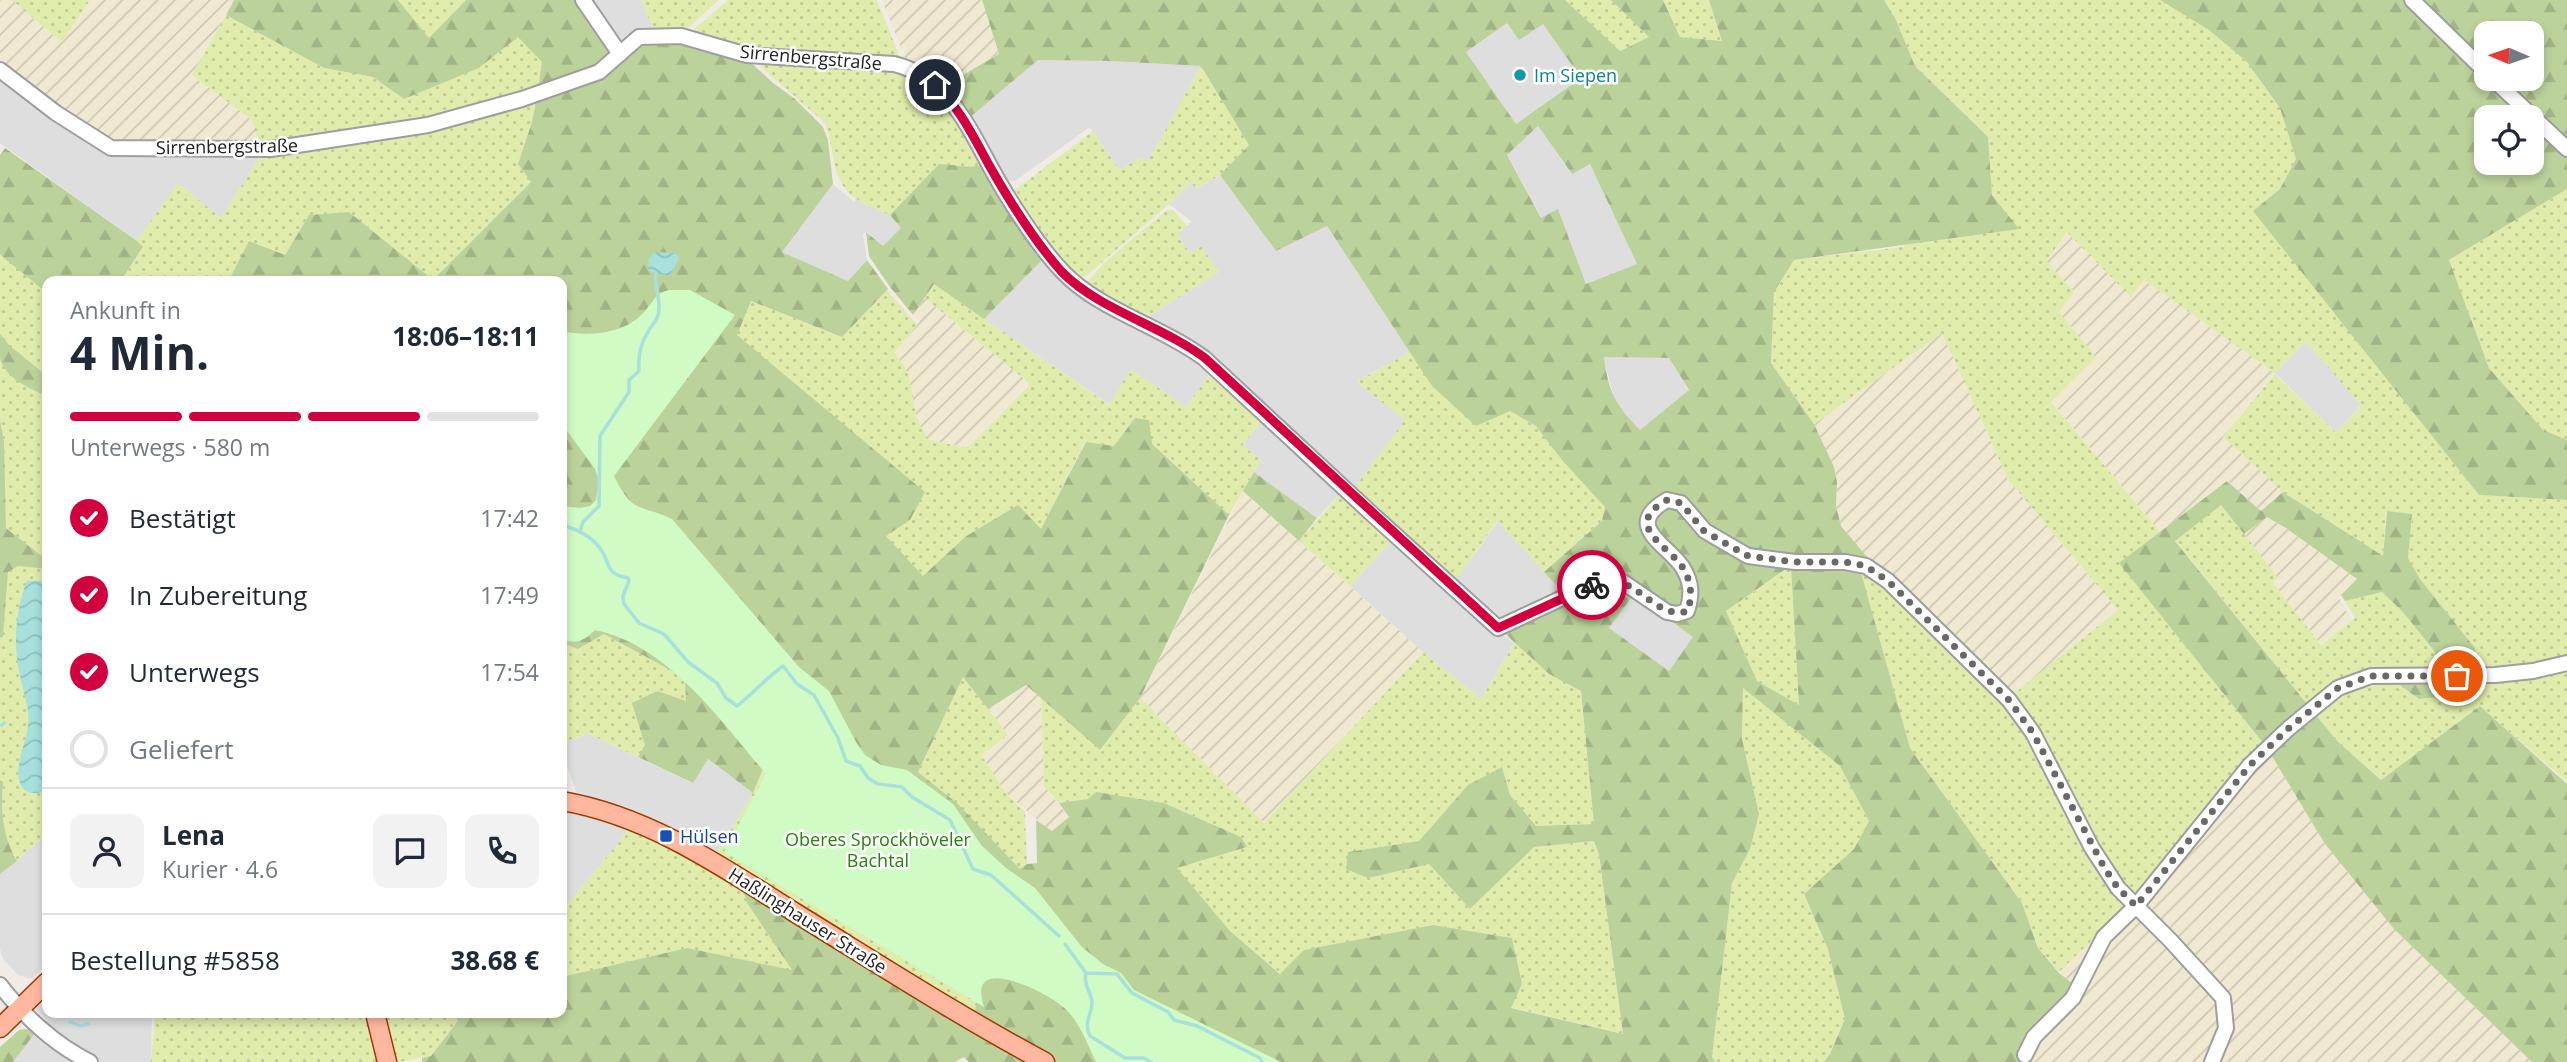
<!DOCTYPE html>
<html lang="de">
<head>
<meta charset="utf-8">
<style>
  body { margin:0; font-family:"Open Sans",sans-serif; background:#f2f2f3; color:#1f2937; height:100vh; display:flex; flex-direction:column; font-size:26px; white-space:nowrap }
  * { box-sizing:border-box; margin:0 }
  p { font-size:23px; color:#747a83 }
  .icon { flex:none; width:38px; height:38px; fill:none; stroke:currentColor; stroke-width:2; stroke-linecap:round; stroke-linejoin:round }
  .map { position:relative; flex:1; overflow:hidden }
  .details { position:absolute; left:42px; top:276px; width:525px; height:742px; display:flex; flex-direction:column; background:#fff; border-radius:14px; box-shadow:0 4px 10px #0003 }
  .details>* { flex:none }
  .needle { width:46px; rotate:272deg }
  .fabs { position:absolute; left:2474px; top:21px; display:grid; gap:14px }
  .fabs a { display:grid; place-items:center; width:70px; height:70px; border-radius:14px; background:#fff; box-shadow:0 4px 10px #0003; font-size:35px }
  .pin { position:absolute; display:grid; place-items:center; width:60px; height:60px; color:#fff; margin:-30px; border:4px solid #fff; border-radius:50%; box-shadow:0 2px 7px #0007 }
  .courier { position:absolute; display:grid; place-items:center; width:70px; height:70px; margin:-35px; border:5px solid #d2003f; border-radius:50%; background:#fff; color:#222; box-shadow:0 2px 9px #0007 }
  .headline em { font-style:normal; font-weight:700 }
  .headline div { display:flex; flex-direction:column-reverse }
  .headline { display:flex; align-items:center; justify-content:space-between; height:119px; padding:0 28px }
  h1 { font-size:46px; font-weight:700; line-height:52px }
  .bar { display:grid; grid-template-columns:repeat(4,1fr); gap:10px 7px; align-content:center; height:84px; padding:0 28px }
  .bar i { height:9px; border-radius:5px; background:#e0e1e3 }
  .bar .on { background:#d2003f }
  .bar p { grid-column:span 4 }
  .line { display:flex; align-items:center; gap:18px; padding:0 28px; border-top:2px solid #e0e1e3 }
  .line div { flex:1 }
  .round { display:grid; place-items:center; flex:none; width:74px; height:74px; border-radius:14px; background:#f2f2f3 }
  ol { padding:0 28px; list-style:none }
  li { display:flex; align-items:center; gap:21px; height:77px }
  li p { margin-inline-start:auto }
  li .icon { padding:7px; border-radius:50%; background:#d2003f; color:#fff; stroke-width:4 }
  li:last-child { color:#747a83 }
  li i { width:38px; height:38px; border:4px solid #e0e1e3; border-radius:50% }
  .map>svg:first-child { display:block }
  .residential { fill:#dfdede }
  .farmland { fill:url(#farmland-furrows) }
  .grass { fill:url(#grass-dots) }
  .forest { fill:url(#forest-firs); fill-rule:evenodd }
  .park { fill:#d0fbc4 }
  .water { fill:url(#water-waves) }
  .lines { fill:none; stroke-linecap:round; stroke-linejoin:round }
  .stream { stroke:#a7e0dc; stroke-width:3.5 }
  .minor-casing { stroke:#9e9e9e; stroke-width:18 }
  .major-casing { stroke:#9e3a00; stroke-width:21 }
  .minor { stroke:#fff; stroke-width:14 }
  .major { stroke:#ffb89f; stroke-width:18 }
  .done { stroke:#6a6866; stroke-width:7; stroke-dasharray:0 12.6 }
  .route { stroke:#d2003f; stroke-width:9 }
  .culture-dot { fill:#0f9aa8; stroke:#fff; stroke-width:2.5 }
  .transit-dot { fill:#1a4fb4; stroke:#fff; stroke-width:2.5 }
  .labels { text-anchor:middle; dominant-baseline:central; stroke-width:5; stroke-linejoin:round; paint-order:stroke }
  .street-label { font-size:18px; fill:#212121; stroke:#fff }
  .culture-label { font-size:18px; fill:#0d838f; stroke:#fff; text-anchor:start }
  .transit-label { font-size:18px; fill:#164399; stroke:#fff; text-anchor:start }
  .park-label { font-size:18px; fill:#248508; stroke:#fff }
</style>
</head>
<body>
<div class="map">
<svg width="2567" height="1062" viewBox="0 0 2567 1062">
  <defs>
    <pattern id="farmland-furrows" width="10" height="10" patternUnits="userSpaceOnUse" patternTransform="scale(1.75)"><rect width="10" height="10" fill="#f0e9d2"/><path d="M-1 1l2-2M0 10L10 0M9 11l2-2" fill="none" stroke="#cec8b4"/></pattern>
    <pattern id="grass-dots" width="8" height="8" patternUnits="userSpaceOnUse" patternTransform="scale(1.75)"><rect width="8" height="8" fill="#dfecac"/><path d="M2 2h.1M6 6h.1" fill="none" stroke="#bfca94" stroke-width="1.8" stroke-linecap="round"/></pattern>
    <pattern id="forest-firs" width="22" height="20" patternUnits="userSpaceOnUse" patternTransform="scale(1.75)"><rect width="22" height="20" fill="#bcd29b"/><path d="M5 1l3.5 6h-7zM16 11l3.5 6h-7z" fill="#a1b485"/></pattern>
    <pattern id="water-waves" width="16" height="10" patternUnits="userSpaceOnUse" patternTransform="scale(1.75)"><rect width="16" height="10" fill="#a7e0dc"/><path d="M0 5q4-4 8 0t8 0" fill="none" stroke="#8fc0bc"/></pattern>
  </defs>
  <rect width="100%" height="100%" fill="#f1ebe7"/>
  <!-- residential -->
  <g class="residential">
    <polygon points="584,0 641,0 655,34 620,51"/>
    <polygon points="1507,23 1543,23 1581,78 1516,124 1466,52"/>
    <polygon points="1038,60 1109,61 1201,66 1147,164 1119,170 1090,127 1015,181 1004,181 968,119"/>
    <polygon points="0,73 262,154 221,218 178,184 137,241 0,143"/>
    <polygon points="1538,126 1571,174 1590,163 1637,264 1586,284 1558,209 1542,219 1507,154"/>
    <polygon points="1220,175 1276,251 1327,226 1410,352 1357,381 1406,420 1355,487 1181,338 1147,317 1219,272 1189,253 1177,233 1192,222 1169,204 1192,181 1196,189"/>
    <polygon points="833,184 854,202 856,199 890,215 901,228 883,246 867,232 863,234 867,260 848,281 782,252"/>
    <polygon points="1044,258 1213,370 1186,407 1110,405 984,319"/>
    <polygon points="2306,341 2361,405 2336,433 2275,373"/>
    <polygon points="1603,357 1669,358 1689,391 1640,431 1619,409 1615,401"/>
    <polygon points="1265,418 1342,492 1317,518 1254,472 1261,460 1242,445"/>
    <polygon points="1498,521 1560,588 1525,613 1498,626 1453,585"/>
    <polygon points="1394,538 1480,618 1514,643 1481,699 1423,652 1350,586"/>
    <polygon points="1634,594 1694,637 1669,671 1609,628"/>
    <polygon points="589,734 692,783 707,759 753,793 710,865 631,825 620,841 562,911 562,805 578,797 562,751 562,742"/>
    <polygon points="47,834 47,964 32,979 18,975 3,959 0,949 0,874"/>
    <polygon points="47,993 47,1013 152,1013 151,1062 13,1062 46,1019 33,1007"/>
  </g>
  <!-- farmland -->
  <g class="farmland">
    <polygon points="0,0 12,0 62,42 90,0 234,0 192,75 252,120 261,146 109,143 0,66"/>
    <polygon points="882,0 982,0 999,54 944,86 907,63"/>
    <polygon points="2067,232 2131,297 2144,280 2275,373 2223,437 2283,492 2261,511 2228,481 2160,532 2051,401 2059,312 2074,292 2046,261"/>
    <polygon points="925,298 1028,382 1029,386 971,445 963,447 929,440 918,423 913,407 908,375 894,352 920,321 913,315"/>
    <polygon points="1942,333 2008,479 2118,610 2010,698 1874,565 1841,526 1836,506 1837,482 1834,467 1814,424"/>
    <polygon points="1243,491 1423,652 1264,823 1140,698"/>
    <polygon points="2267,517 2286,528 2357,579 2338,597 2352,620 2321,645 2272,582 2277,577 2244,534"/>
    <polygon points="1026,684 1041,697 1044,786 1069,817 1052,832 1006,793 980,754 1008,735 988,709"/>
    <polygon points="2268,750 2325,844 2394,929 2532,1062 2027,1062 2032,1043 2080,989 2059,972 2098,933 2106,943 2141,906"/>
  </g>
  <!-- grass -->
  <g class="grass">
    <polygon points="12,0 90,0 62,42"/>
    <polygon points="398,0 466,0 429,39"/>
    <polygon points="641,0 719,0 681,34 655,34"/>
    <polygon points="728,0 877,0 902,63 774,53 686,36"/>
    <polygon points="1565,0 1611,0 1649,37 1620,51"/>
    <polygon points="1663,0 1709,0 1722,41 1680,37"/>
    <polygon points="1884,0 2160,0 2209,30 2247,62 2280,108 2296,159 2280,189 2254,211 2479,495 2567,500 2567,660 2477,672 2475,648 2420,579 2408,558 2412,514 2386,511 2383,556 2283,492 2223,437 2275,374 2336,433 2361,406 2306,341 2275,373 2144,280 2131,297 2067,232 2046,261 2074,292 2059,312 2096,357 2051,402 2160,532 2120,563 2265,746 2141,893 2059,972 2038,947 2022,903 1910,748 1860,569 1870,573 2005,701 2118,610 2008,479 1942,333 1814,424 1771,363 1774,292 1794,260 1902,247 1992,195 1988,137 1915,66 1896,20"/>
    <polygon points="226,15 324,68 373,77 404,99 479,68 518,37 543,62 532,122 518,164 531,182 433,281 349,212 309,215 285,255 249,241 228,282 120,282 143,248 137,241 178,183 221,218 262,154 252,120 192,75"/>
    <path d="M751,58L898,68L938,93L962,124L981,165C967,169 954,164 939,164L890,215C879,210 865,205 855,198C830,181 835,149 825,123Z"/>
    <polygon points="1201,66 1249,145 1220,175 1196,189 1191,182 1169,204 1085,277 1076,277 1039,233 1012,192 1093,131 1119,170 1142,157 1147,163"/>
    <polygon points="2567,189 2567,440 2543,430 2489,368 2449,260"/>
    <polygon points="1167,210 1173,210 1187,226 1177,233 1189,253 1201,246 1219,272 1147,317 1140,316 1084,285 1105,262"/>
    <polygon points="0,254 47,293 47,340 44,343 47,348 47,560 6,528 4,441 0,420"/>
    <path d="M934,284L1109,405L1131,369L1186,407L1213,370L1265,418L1242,445L1261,460L1229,515L1152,444L1114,446L1085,442L1041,530L965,537L923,577L886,536L910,520L736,335L751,301L842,337L887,290L917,325L894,352C900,360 906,368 909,377C916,405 911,413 929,440L963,447L971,445L1029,386L1028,382L925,298Z"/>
    <polygon points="1410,352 1536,426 1605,507 1602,521 1544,572 1497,521 1453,585 1355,487 1405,420 1356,382"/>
    <polygon points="1342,492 1394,538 1350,586 1299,541"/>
    <polygon points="2221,504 2278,578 2272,582 2321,645 2355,618 2345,601 2382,592 2403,612 2435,652 2435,671 2401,686 2419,699 2464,694 2464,682 2567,667 2567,782 2480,706 2382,780 2337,741 2175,540"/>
    <path d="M18,566L47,569V834L17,861C2,835 1,811 3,782L0,780V638L3,637L8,572Z"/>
    <polygon points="1791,566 1799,705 1757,681 1726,611"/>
    <polygon points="604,633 685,678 687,701 645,746 638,757 589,734 562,742 562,643 578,649"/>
    <polygon points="1515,642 1549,674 1581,691 1594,824 1536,826 1510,795 1502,768 1468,785 1419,841 1348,852 1368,878 1429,864 1470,909 1534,847 1595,841 1599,854 1623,1034 1510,1007 1522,984 1511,938 1433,925 1305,950 1281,974 1230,931 1176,868 1247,847 1241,837 1164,803 1096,793 1088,799 1059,803 1044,786 1041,697 1100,750 1140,698 1264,823 1423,652 1481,699"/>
    <polygon points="963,677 1008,735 981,755 1006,793 1025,812 1027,864 1020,869 918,772"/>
    <polygon points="1743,687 1840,766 1869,821 1854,849 1804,894 1828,949 1845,1019 1830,1054 1824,1062 1715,1062 1712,1057 1732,883 1750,849 1759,814 1742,739"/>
    <polygon points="764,768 1004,968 974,1017 747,903 793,971 687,948 562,977 562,911 620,841 631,825 710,865 753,793"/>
    <polygon points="155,1013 464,1013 431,1056 400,1062 151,1062"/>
  </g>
  <!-- forest -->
  <g class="forest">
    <polygon points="234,0 398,0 429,38 466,0 581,0 618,54 600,69 538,91 542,62 518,37 479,68 404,99 373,77 324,68 226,15"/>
    <path d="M982,0H1565L1620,51L1649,37L1611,0H1663L1680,37L1722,41L1709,0H1884L1896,20L1915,66L1988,137L1992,195L2019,229L1794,260L1774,292L1771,363L1814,424L1834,467L1837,482L1836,506L1841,526L1874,565L1860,569L1910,748L2022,903L2038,948L2059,973L2076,986L2027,1039L2020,1062H1824L1830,1054L1845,1019L1828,949L1804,894L1854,849L1869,821L1840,766L1743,688L1742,739L1759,814L1750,849L1732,883L1712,1057L1715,1062H1056L1030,1050L974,1017L980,981L820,840L763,769L753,793L708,759L693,783L638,757L645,745L632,703L657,691L686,701L685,678L604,634L578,649L562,643V282H228L249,241L285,255L309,215L349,212L433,280L531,182L518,164L532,122L537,95L601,74L641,38L679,39L747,59L773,83L795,99L823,127L828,140L833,184L782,252L848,281L867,260L888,289L842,337L751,301L737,335L925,492L910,520L886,536L923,576L965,537L1018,505L1041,529L1086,442L1114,446L1135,418L1149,420L1152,444L1229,515L1140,698L1100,750L1026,685L988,709L963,677L918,772L958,804L1020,869L1027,864L1037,863L1036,820L1052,831L1069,817L1059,803L1088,799L1096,792L1164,803L1241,837L1247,847L1177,868L1230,931L1280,974L1304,950L1433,925L1512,938L1522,984L1511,1008L1623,1034L1599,854L1594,841L1534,847L1470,909L1429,864L1368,878L1346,869L1348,852L1419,841L1468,785L1502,767L1510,795L1536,826L1594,824L1581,691L1549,674L1500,629L1559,588L1544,572L1602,521L1605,507L1562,460L1536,426L1510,411L1476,426L1432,386L1327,226L1276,251L1220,175L1249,145L1201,66L1109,61L1038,60L968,119L944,86L999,54ZM1507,23L1519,40L1543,24L1581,78L1516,124L1466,52ZM1538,126L1572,174L1590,164L1637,264L1586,284L1558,209L1541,218L1507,155ZM1604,357L1669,358L1689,390L1640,430C1616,406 1608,391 1604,357ZM1790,566L1791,567L1799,705L1757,681L1726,611ZM1634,594L1693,637L1669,671L1609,628Z"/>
    <polygon points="2160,0 2407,0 2529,117 2487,117 2487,163 2532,163 2532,120 2567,152 2567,189 2449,260 2489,368 2543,430 2567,440 2567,500 2479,495 2253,211 2280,189 2296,159 2280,108 2247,62 2209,30"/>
    <polygon points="2414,0 2567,0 2567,145 2498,79 2532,79 2532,33 2487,33 2487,68"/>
    <polygon points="5,148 137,241 143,247 120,282 47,282 47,293 4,258 0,254 0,155"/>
    <path d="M939,164C954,164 967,169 981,165L1044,258L984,319L934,284L913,315L890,287L869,256L866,232L883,246L901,228L890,215Z"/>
    <path d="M0,334L10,346L47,376V396C30,389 3,377 0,357C0,349 0,341 0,334Z"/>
    <polygon points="0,420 4,441 6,528 47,560 47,569 18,566 8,572 3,637 0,638"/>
    <polygon points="1254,472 1317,518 1299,541 1243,491"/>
    <polygon points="2227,481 2261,511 2283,492 2383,556 2387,511 2412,514 2408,558 2420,579 2475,648 2477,672 2464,681 2465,694 2419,699 2401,686 2396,672 2435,671 2435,652 2403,612 2382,592 2345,601 2341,595 2357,579 2286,528 2267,517 2244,534 2221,505 2175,541 2337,741 2381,780 2480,706 2567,784 2567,1062 2532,1062 2394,929 2325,844 2267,748 2119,563"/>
    <path d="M0,780L3,782C1,811 2,835 17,861L0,874Z"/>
    <polygon points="741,884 1029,1062 969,1062 964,1057 955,1062 422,1062 422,1058 431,1056 464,1013 562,1013 562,977 687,948 792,970 747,903"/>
    <polygon points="28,1029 36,1032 13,1062 0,1062 0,1047 19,1030"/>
  </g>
  <!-- park -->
  <path class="park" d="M669,290H690L735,315L614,476C633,514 637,503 672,519L799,667L829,691L856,742L865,755L881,765L907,770L953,804L982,846L1006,868L1035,888L1082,947L1103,964L1121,973L1134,990L1281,1062H1096C1086,1042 1080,1021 1062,1006C1049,995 1001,970 986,981C978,987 982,1000 984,1007L724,852L766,774C720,720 668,645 595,630C584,641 577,644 562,640V506L580,508L590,506L596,500L599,481L595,469L562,424V331C589,337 626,334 645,311C655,300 654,294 669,290Z"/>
  <!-- water -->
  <g class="water">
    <polygon points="655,252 675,253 679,258 670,276 648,271 649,259"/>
    <path d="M27,581H47V791C37,794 25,796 20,783C14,763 27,743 28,724C30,705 22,690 19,671C13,642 16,608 27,581Z"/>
  </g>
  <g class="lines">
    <!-- stream -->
    <g class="stream">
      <path d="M562,525C576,529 590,535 600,548C611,563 604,574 628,578L629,581L623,596L624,604L639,623L664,634L688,662L717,683L726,698L737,706C754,693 766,678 783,666L797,684L814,695L838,738L846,761L860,766L868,778L878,784L902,787L912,797L950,820L973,869L991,875L1059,936"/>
      <path d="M580,531L583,522L599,506L600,436L629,392V380L639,371C638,357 640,344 648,332C650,327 655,323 657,318C663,304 654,289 656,273"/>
      <polyline points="2,725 4,723"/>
      <polyline points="1065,944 1086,973 1117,974 1132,993 1168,1012 1174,1020 1197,1026 1260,1058 1262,1062"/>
      <path d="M1086,974C1083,984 1091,992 1092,1002C1092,1015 1083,1023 1090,1036L1125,1058H1144L1151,1062"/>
      <polyline points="70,1022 80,1026 88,1024"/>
    </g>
    <!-- minor casing -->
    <g class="minor-casing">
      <g id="minor">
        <polyline points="583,0 620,54"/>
        <polyline points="2412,0 2487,73"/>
        <path d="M0,70L56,113L111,148L271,149L428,125L522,99L599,72L639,37L681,36L747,55L894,64C955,79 974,142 1003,189C1020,217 1040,248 1063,272C1099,310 1161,326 1204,358L1372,514L1498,628L1601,580L1623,582L1667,612L1677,614L1687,611C1692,595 1692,583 1683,568C1670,546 1621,526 1667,500L1681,503L1705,531L1748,556L1795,562H1845L1866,566L1888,581L2009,700L2033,733L2092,848L2118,888L2171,941L2223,998L2226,1028L2212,1062"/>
        <polyline points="2493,79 2567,149"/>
        <path d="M0,985C23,1015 55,1045 90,1062"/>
        <polyline points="2025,1055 2034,1037 2073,998 2104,937 2136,906 2250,765 2289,728 2338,688 2371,676 2495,675 2533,671 2567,663"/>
      </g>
    </g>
    <!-- major casing -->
    <g class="major-casing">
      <g id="major">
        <path d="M562,801C649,816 721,866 794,912C877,963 959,1016 1045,1062"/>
        <polyline points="375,1013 387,1062"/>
        <polyline points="0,1028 47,982"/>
      </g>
    </g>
    <!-- minor -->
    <use href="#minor" class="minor"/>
    <!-- major -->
    <use href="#major" class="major"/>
  </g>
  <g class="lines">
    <!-- done -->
    <path class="done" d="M1592,585C1634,565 1652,622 1688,611C1692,595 1692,583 1683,568C1670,546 1620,526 1667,500L1681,503L1704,531L1748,556L1795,562H1845L1866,566L1888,581L2009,700L2033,733L2104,867L2118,888L2136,906L2250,765L2289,728L2338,688L2371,676H2457"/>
    <!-- route -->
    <path class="route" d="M935,85C960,108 973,136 989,165C1010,202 1034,241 1062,272C1098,309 1162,326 1205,358L1498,628L1592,585"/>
  </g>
  <!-- markers -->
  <circle class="culture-dot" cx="1520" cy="75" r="7"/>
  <rect class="transit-dot" x="659" y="829" width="14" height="14" rx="3.5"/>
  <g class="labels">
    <!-- street labels -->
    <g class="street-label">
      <text transform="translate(811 57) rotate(5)">Sirrenbergstraße</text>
      <text transform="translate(227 146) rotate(-1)">Sirrenbergstraße</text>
      <text transform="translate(808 920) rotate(32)">Haßlinghauser Straße</text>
    </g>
    <!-- culture labels -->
    <g class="culture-label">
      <text x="1534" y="75">Im Siepen</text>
    </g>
    <!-- transit labels -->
    <g class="transit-label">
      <text x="680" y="836">Hülsen</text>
    </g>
    <!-- park labels -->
    <g class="park-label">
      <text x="878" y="839">Oberes Sprockhöveler<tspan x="878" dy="21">Bachtal</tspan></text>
    </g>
  </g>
</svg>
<div class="fabs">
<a><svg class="needle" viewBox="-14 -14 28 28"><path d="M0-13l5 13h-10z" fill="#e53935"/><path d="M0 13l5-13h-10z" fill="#747a83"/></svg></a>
<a><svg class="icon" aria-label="locate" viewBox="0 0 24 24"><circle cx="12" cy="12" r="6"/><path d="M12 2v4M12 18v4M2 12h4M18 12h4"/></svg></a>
</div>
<div class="pin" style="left:2457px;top:676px;background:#ea580c"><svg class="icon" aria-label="bag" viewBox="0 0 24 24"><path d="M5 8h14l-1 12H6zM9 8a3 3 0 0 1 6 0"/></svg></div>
<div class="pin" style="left:935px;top:85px;background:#1f2937"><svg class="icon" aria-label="home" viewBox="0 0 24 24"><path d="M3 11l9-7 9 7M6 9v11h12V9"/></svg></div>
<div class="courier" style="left:1592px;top:585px"><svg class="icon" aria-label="bike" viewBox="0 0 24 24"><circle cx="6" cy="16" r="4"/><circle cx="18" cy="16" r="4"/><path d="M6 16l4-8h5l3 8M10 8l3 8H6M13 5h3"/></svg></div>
<section class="details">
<div class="headline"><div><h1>4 Min.</h1><p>Ankunft in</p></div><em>18:06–18:11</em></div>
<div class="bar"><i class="on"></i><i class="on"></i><i class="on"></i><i></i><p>Unterwegs · 580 m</p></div>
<ol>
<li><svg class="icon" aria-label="check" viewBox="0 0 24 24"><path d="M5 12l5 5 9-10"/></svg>Bestätigt<p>17:42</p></li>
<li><svg class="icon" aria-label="check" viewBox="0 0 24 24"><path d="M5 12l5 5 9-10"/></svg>In Zubereitung<p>17:49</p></li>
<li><svg class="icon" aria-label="check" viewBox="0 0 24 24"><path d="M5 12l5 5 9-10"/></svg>Unterwegs<p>17:54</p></li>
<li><i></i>Geliefert</li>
</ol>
<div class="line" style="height:126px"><a class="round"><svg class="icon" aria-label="person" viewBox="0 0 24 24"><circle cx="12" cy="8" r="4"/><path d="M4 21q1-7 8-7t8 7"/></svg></a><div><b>Lena</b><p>Kurier · 4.6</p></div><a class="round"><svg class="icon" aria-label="chat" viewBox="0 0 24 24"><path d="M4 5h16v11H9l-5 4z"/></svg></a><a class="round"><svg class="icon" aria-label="phone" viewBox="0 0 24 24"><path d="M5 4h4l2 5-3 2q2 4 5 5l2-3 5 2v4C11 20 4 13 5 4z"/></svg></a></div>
<div class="line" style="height:91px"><div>Bestellung #5858</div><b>38.68 €</b></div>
</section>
</div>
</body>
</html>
